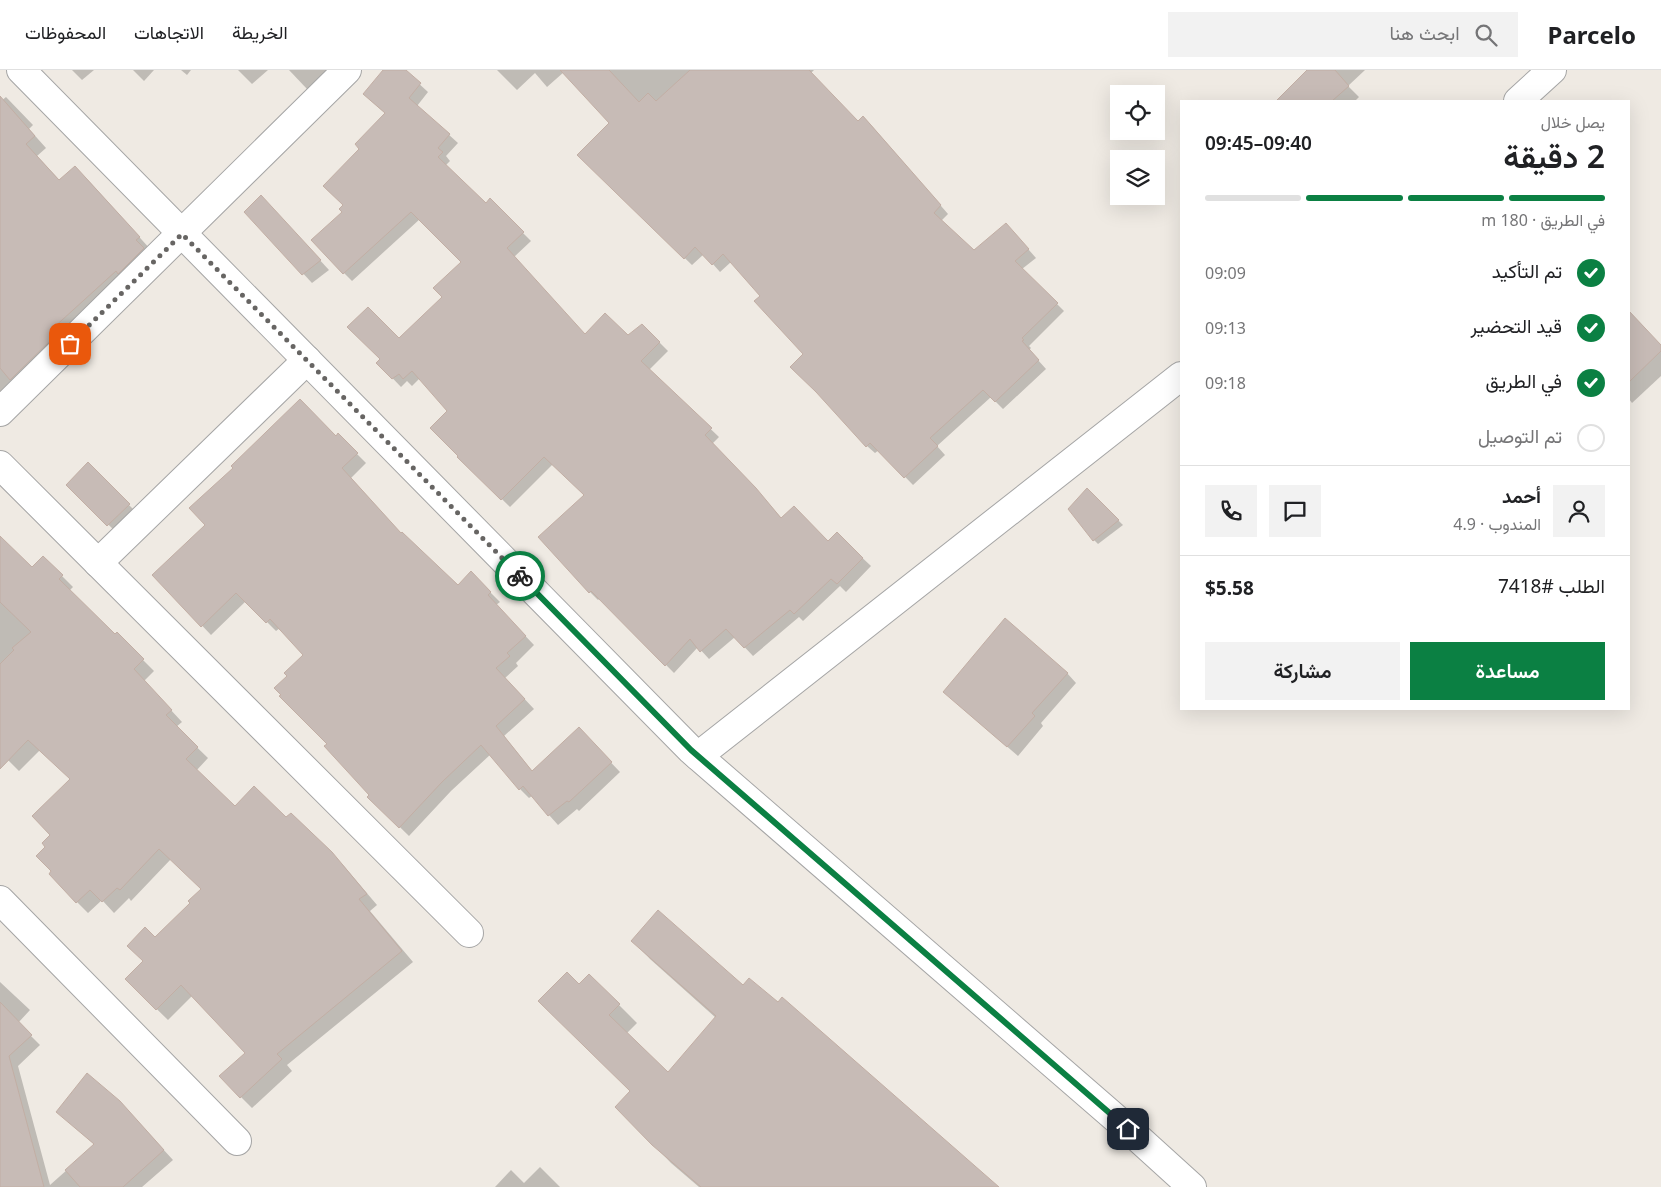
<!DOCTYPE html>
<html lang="ar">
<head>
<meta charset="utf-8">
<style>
  body { margin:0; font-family:"Noto Sans",Vazirmatn,sans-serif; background:#f2f2f2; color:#202124; direction:rtl; height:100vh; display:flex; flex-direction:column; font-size:19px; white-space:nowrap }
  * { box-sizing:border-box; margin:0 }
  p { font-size:16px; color:#757577 }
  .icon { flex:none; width:28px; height:28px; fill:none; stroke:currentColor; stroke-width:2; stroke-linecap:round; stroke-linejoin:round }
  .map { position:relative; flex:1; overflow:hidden; direction:ltr }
  .details { position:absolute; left:1180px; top:30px; width:450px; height:610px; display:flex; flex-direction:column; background:#fff; border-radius:0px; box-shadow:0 5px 20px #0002; direction:rtl }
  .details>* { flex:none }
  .buttons { position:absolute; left:1110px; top:15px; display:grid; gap:10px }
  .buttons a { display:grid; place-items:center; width:55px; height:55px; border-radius:0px; background:#fff; box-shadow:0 5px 20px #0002; font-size:25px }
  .pin { position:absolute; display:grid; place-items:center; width:42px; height:42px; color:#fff; margin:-21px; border-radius:10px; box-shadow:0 2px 8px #0006 }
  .courier { position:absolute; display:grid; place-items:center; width:50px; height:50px; margin:-25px; border:4px solid #0b8043; border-radius:50%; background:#fff; color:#222; box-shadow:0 1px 6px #0007 }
  .headline em { font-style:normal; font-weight:600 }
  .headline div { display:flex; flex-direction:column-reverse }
  .headline { display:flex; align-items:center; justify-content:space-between; height:85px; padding:0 25px }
  h1 { font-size:32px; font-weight:600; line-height:38px }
  .bar { display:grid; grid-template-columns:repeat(4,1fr); gap:8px 5px; align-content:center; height:60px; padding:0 25px }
  .bar i { height:6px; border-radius:4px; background:#e0e0e0 }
  .bar .selected { background:#0b8043 }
  .bar p { grid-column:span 4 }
  .line { display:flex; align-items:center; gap:12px; padding:0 25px; border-top:1px solid #e0e0e0 }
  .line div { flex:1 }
  .round { display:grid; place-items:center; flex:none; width:52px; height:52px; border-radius:0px; background:#f2f2f2 }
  ol { padding:0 25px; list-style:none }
  li { display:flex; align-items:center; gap:15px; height:55px }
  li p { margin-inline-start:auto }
  li .icon { padding:5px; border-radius:50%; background:#0b8043; color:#fff; stroke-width:4 }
  li:last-child { color:#757577 }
  li i { width:28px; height:28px; border:2px solid #e0e0e0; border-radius:50% }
  .button { display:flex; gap:10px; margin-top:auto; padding:10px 25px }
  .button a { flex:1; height:58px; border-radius:0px; background:#0b8043; color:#fff; font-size:20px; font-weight:600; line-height:58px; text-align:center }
  .button a+a { background:#f2f2f2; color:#202124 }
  header { display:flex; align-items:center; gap:30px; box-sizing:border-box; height:70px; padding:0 25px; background:#fff; border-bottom:1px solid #e0e0e0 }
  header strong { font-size:24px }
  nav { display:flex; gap:28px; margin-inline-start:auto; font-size:18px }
  .search { width:350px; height:45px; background:#f2f2f2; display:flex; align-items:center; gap:12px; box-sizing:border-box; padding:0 18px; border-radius:0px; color:#757577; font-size:19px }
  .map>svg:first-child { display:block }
  .shadow { fill:#0003 }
  .building { fill:#c7bbb6; stroke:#c2aea4 }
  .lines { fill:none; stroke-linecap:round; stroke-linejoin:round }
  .minor-casing { stroke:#a5a5a5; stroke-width:30 }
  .minor { stroke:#fff; stroke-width:28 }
  .done { stroke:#676563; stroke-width:5; stroke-dasharray:0 9 }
  .route { stroke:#0b8043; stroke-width:6 }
</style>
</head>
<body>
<header>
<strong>Parcelo</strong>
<div class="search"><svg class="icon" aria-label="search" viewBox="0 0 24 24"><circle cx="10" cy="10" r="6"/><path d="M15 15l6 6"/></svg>ابحث هنا</div>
<nav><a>الخريطة</a><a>الاتجاهات</a><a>المحفوظات</a></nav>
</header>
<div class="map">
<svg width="1661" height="1117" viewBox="0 0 1661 1117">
  <rect width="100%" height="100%" fill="#efeae3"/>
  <!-- shadow -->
  <g class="shadow">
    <polygon points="72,0 94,0 82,10"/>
    <polygon points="133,0 154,0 144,11"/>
    <polygon points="181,0 191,0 187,5"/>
    <polygon points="238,0 268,0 252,14"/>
    <polygon points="289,0 327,0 307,19"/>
    <polygon points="385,0 404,0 428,22 417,36 458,73 446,86 450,91 445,96 486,134 490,130 531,171 514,187 585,265 628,267 642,255 668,281 649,300 719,367 712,374 764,428 782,449 828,472 837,464 871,496 846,522 840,516 803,551 799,547 753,586 735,567 709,589 698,577 674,603 600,528 598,530 590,522 586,425 553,394 510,437 459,387 449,341 420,308 412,316 407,311 401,317 378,293 399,269 444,227 463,192 420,149 352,211 344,203 344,135 360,79 386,44 364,24"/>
    <polygon points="497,0 814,0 810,4 858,53 863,47 871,55 948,144 941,151 974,182 1014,163 1036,188 1022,199 1064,241 1029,276 1031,278 1029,280 1046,299 1003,339 991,327 937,376 945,385 913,415 879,380 875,383 867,376 804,284 761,226 731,192 720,202 704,184 692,195 578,85 611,53 564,2 547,17 535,3 517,20"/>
    <polygon points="1309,0 1365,0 1348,16 1359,27 1355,31 1291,31 1285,24"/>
    <polygon points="6,27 33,55 29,59 46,78 37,86 60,111 87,109 151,180 0,331 0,32"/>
    <polygon points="270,136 329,200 312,213 246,142"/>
    <polygon points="1629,246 1661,277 1661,306 1632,333 1629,329"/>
    <polygon points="338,365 366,393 351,408 401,464 458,516 471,503 500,532 496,535 534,575 516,593 518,596 505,608 534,639 504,666 533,702 579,659 620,702 579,741 577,739 558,755 532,726 529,728 520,719 491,684 451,721 409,766 369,727 370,725 328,674 305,585 280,558 276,561 246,531 211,565 154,505"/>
    <polygon points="88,394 138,444 118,464 68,415"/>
    <polygon points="1087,420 1123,455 1098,474 1094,470"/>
    <polygon points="0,468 32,499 43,487 73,517 69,521 115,566 117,564 154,601 144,611 182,652 176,657 208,688 196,701 235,738 286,749 343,795 377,835 370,841 413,892 287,995 292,1001 252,1038 241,1027 246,983 193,925 168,950 126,909 144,891 155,869 192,833 202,819 171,789 131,831 129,828 114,843 102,830 88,843 77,832 53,801 47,777 72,709 40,680 19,701 2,684 0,686"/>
    <polygon points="1067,603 1076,613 1041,653 1043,656 1018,686 954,631"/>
    <polygon points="633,871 743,916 997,1117 699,1117 671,1093 617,1037 632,1022 579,915 589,905 637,953 626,964 668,1004 716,948 650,889"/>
    <polygon points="0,912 30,940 18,953 40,975 18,996 50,1115 95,1075 58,1042 129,1042 173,1090 142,1117 0,1117"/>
    <polygon points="540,1097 560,1117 495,1117 511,1100 524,1113"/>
  </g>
  <!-- building -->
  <g class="building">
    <polygon points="383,0 406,0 421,13 409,28 450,64 438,78 443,82 438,87 486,133 490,128 524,162 507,178 585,264 605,243 628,265 642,254 660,272 641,291 712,358 705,365 756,418 781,448 794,436 828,471 837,462 863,488 837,514 831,509 794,544 790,540 744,578 726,559 700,582 690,569 665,596 591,521 589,523 538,467 584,425 544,387 501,430 457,387 458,386 430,358 447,341 412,301 403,309 399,304 392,309 376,293 380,289 347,257 368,237 399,268 442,227 433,218 461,192 411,142 343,204 311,170 342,142 339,139 343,135 323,116 359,79 355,74 385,43 363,24"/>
    <polygon points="560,0 609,0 639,32 648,23 656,31 690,0 809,0 858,51 863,46 941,135 934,143 974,180 1006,153 1029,179 1015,191 1058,233 1022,268 1024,270 1022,271 1039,290 995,332 983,320 930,368 938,376 904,408 870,373 866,377 816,322 790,297 803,284 754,231 760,226 723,184 712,195 695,177 684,189 577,85 609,53"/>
    <polygon points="1307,0 1335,0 1349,16 1332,31 1276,31"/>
    <polygon points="0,26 35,66 26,74 59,110 75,96 140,167 136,170 144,178 118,204 116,201 51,260 56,265 10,310 0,298"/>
    <polygon points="261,125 321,190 302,205 244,142"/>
    <polygon points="1629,241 1661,275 1661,281 1629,312"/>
    <polygon points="300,329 336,366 338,363 358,383 342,398 401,463 402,462 458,515 471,501 491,522 488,525 526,566 507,583 510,586 496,598 525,629 496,656 532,701 579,657 612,692 569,732 567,731 548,746 523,716 519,720 481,675 442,712 399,758 367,727 369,725 324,676 327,674 279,626 281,625 274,618 287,606 284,603 303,585 270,549 266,553 236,523 201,557 152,505 205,455 189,438 233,398 231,396"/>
    <polygon points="88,392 130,434 107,456 66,415"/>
    <polygon points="1087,418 1119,450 1093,471 1068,439"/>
    <polygon points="0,466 32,497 43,486 63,505 59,509 115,564 117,562 144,589 134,599 172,640 166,645 198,677 186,689 235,736 254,716 286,747 291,743 332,782 367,824 359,829 402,881 277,984 282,989 240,1028 219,1006 245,983 181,915 156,940 125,909 143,891 127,876 145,857 155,867 190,833 188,831 201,819 159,779 120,820 117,818 102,832 90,820 76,833 49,804 51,801 36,786 45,777 42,773 50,765 32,746 70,709 28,670 0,699 0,594 14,580 12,578 31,562 0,532"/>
    <polygon points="1005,548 1068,603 1032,643 1035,646 1007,677 943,622"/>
    <polygon points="658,840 743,915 749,908 778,932 782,927 999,1117 701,1117 652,1075 615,1037 630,1021 538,931 567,902 579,914 589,904 620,934 609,945 668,1002 716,946 631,871"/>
    <polygon points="0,932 32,965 9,986 44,1117 0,1117"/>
    <polygon points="87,1003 120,1031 164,1080 123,1117 80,1117 65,1100 94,1074 56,1042"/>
  </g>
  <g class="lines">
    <!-- minor casing -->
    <g class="minor-casing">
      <g id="minor">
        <polyline points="21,0 691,680 1128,1059 1192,1117"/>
        <polyline points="1518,31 1552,0"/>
        <polyline points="0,342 347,0"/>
        <polyline points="0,395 469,863"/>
        <polyline points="98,493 307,290"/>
        <polyline points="698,686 1181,306"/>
        <polyline points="0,830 237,1071"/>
      </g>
    </g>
    <!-- minor -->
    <use href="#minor" class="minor"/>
  </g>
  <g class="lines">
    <!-- done -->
    <polyline class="done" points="70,274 182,164 520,506"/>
    <!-- route -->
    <polyline class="route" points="520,506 691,680 1128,1059"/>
  </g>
</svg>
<div class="buttons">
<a><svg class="icon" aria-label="locate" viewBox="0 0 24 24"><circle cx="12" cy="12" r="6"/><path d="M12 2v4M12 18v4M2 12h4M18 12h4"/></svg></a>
<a><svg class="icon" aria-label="layers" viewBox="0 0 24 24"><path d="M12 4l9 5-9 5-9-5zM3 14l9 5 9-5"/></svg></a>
</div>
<div class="pin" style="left:70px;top:274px;background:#ea580c"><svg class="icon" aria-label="bag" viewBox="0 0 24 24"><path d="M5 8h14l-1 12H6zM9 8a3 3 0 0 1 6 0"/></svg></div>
<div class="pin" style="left:1128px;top:1059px;background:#1f2937"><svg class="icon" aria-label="home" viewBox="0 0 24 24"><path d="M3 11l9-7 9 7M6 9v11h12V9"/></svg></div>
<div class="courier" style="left:520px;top:506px"><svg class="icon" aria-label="bike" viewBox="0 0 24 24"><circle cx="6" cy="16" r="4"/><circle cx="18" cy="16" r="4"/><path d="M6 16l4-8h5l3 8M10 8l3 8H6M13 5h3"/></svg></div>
<section class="details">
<div class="headline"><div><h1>2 دقيقة</h1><p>يصل خلال</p></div><em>09:40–09:45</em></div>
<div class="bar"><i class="selected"></i><i class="selected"></i><i class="selected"></i><i></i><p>في الطريق · 180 m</p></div>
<ol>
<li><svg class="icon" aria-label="check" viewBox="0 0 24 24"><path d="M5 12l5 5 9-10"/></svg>تم التأكيد<p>09:09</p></li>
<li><svg class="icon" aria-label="check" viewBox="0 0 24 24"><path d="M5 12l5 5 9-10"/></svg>قيد التحضير<p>09:13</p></li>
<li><svg class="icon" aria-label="check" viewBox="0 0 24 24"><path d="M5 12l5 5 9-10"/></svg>في الطريق<p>09:18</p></li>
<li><i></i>تم التوصيل</li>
</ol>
<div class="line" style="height:90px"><a class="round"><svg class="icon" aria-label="person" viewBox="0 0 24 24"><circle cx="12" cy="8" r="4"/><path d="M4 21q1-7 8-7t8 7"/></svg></a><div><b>أحمد</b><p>المندوب · 4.9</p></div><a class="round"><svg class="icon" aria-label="chat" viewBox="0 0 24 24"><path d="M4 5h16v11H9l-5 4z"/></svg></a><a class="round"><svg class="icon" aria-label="phone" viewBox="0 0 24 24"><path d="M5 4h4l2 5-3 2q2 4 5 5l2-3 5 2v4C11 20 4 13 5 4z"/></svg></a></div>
<div class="line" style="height:65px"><div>الطلب #7418</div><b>$5.58</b></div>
<div class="button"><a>مساعدة</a><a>مشاركة</a></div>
</section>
</div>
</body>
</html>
